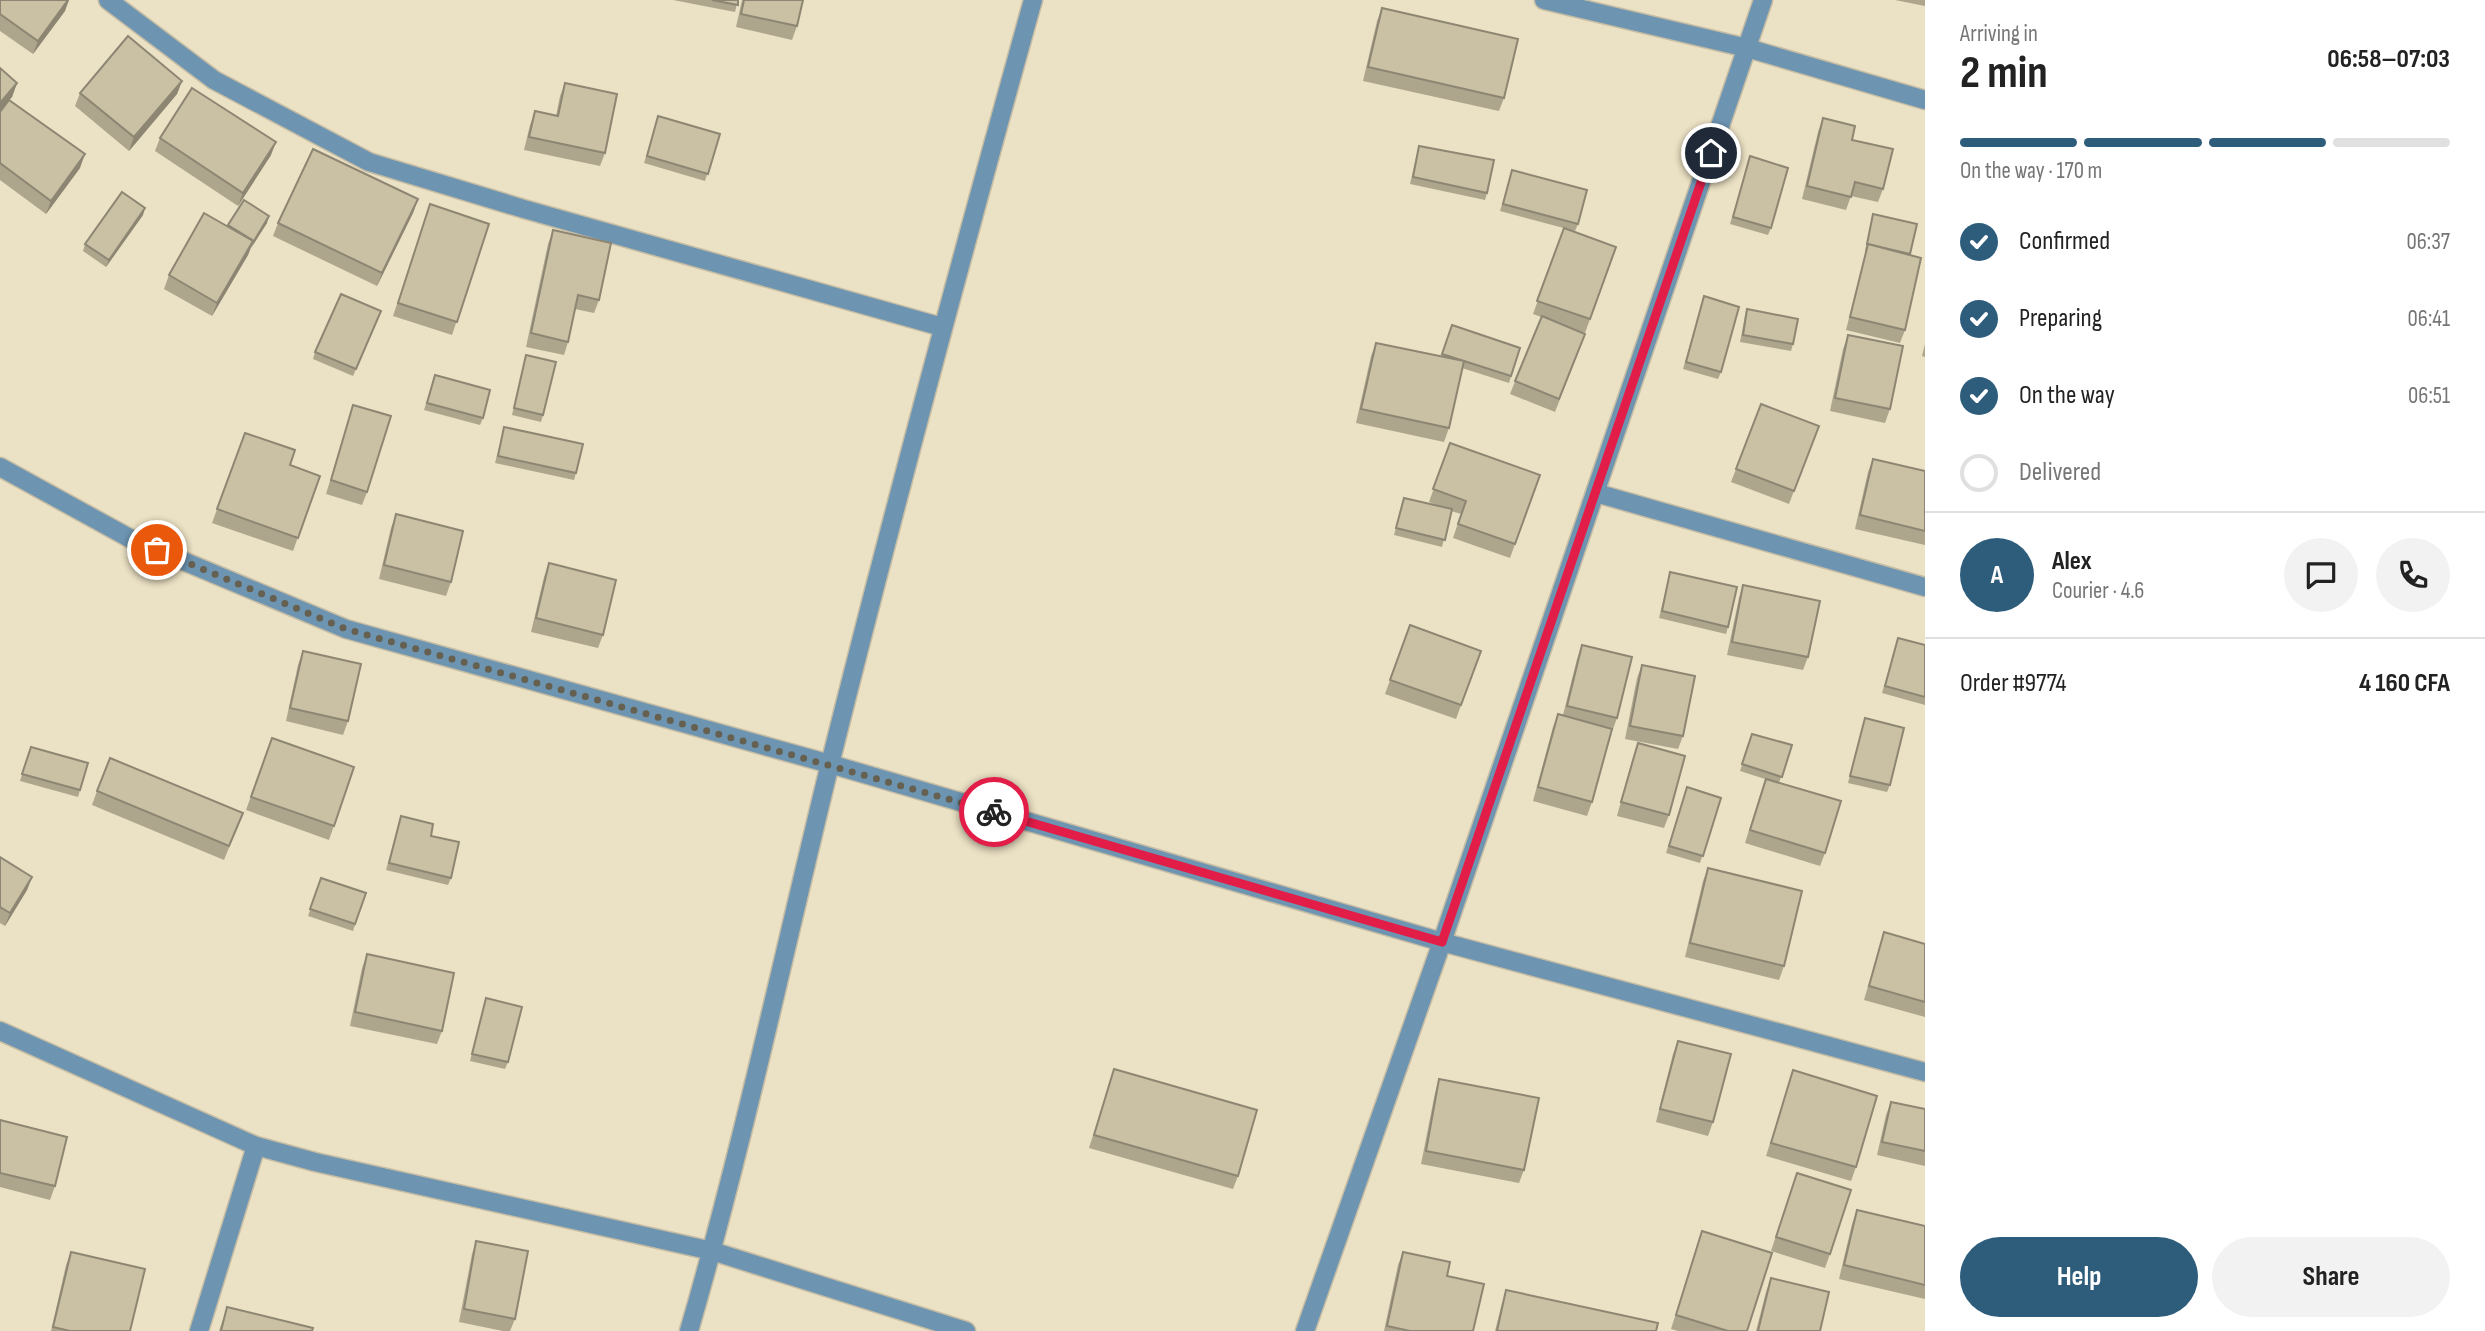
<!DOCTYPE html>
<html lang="en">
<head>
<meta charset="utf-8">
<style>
  body { margin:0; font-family:"Sofia Sans Condensed",sans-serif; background:#f2f2f2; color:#222; height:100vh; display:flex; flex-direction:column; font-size:26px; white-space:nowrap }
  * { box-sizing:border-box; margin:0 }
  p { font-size:23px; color:#767676 }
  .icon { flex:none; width:38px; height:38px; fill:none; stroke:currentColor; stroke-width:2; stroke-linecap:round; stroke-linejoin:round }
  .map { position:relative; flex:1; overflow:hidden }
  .details { display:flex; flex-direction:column; background:#fff; width:560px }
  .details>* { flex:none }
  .pin { position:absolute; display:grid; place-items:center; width:60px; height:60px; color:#fff; margin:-30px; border:4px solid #fff; border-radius:50%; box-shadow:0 2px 7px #0007 }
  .courier { position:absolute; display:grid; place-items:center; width:70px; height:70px; margin:-35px; border:5px solid #e11d48; border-radius:50%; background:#fff; color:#222; box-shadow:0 2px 9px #0007 }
  .overview em { font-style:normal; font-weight:700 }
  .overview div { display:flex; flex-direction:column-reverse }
  .overview { display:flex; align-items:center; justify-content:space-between; height:119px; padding:0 35px }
  h1 { font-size:46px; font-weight:700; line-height:52px }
  .bar { display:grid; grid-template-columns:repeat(4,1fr); gap:10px 7px; align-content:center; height:84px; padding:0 35px }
  .bar i { height:9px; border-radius:5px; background:#e0e0e0 }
  .bar .current { background:#2e5d7c }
  .bar p { grid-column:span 4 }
  .line { display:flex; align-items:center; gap:18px; padding:0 35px; border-top:2px solid #e0e0e0 }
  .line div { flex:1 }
  .round { display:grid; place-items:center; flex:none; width:74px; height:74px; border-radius:37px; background:#f2f2f2 }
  ol { padding:0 35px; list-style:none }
  li { display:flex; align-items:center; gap:21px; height:77px }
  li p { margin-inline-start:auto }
  li .icon { padding:7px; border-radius:50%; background:#2e5d7c; color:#fff; stroke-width:4 }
  li:last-child { color:#767676 }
  li i { width:38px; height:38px; border:4px solid #e0e0e0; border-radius:50% }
  .cta { display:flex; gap:14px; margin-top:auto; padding:14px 35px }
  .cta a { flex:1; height:80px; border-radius:42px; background:#2e5d7c; color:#fff; font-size:28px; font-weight:700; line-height:80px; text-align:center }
  .cta a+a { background:#f2f2f2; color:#222 }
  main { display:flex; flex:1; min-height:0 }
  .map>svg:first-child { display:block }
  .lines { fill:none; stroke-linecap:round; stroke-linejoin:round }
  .street-casing { stroke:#c6bda4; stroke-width:21 }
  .street { stroke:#6d95b2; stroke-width:18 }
  .wall { fill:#aea58d }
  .shaded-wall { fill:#8d8673 }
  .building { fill:#cac0a4; stroke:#8d8673; stroke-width:2 }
  .done { stroke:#666050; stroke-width:7; stroke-dasharray:0 12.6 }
  .route { stroke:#e11d48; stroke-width:9 }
</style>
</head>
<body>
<main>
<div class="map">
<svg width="1925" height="1331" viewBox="0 0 1925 1331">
  <rect width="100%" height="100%" fill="#ebe1c4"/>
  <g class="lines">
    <!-- street casing -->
    <g class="street-casing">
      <g id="street">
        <polyline points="108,0 214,80 369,162 524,209 942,327"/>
        <polyline points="1544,0 1747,48 1925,100"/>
        <polyline points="0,467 133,540 346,629 830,764 1442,942 1925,1072"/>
        <polyline points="1596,493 1925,587"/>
        <polyline points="0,1031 256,1146 315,1162 712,1251 966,1331"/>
        <polyline points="199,1331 256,1146"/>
        <path d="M689,1331C743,1145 783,956 829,768C893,511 962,255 1033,0"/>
        <polyline points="1305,1331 1442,942 1763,0"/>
      </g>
    </g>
    <!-- street -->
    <use href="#street" class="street"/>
  </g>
  <!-- wall -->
  <g class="wall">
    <polygon points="0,0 65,11 33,54 0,31"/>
    <polygon points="673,0 738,0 735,12"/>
    <polygon points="742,0 803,0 797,26 792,40 736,27"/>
    <polygon points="1895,0 1925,0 1925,6"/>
    <polygon points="1382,8 1504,98 1499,111 1363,81 1377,21"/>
    <polygon points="182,81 177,94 129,151 75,106 80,93"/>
    <polygon points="17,83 12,97 9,100 80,168 46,214 0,180 0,112"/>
    <polygon points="565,83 605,153 600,166 524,150 530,125 535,111 556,116 560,96"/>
    <polygon points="658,116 720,134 705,181 644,163"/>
    <polygon points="1823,118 1852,140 1883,189 1878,202 1851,196 1846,210 1802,199 1818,132"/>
    <polygon points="160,138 271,155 238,206 155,151"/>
    <polygon points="1419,146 1487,193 1485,200 1410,184 1417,153"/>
    <polygon points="1748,163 1771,228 1768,235 1730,224"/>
    <polygon points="1512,170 1578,224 1575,231 1500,211"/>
    <polygon points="418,199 413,213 377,286 273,236 278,223"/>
    <polygon points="244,200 267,223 251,248 248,255 212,316 164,289 169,275 228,227"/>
    <polygon points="1873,214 1917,224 1909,255 1905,330 1900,343 1846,330 1866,251 1865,251"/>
    <polygon points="143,215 106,267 83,251 85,244"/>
    <polygon points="426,218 489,224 452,335 393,316"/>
    <polygon points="1564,228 1616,247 1585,333 1567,327 1580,348 1555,412 1510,394 1541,317 1533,314"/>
    <polygon points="553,230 599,300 594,313 575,309 568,342 564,355 526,347 548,244"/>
    <polygon points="1704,296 1721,372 1718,379 1683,369"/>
    <polygon points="1747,309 1793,344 1791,351 1740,342 1745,316"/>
    <polygon points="381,311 353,376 313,359 315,352"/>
    <polygon points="1452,325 1520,348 1509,383 1462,368 1449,428 1444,442 1356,423 1371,356 1376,343 1441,357"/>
    <polygon points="1848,335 1890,409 1885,423 1830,411 1843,349"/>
    <polygon points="1925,344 1925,357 1922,356"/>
    <polygon points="526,355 543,415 541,422 512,415"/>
    <polygon points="433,382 483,418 480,425 424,410"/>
    <polygon points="1761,404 1819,426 1789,504 1731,482"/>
    <polygon points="353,405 367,492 362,505 326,494"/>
    <polygon points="504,427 576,473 574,480 495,463"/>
    <polygon points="245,433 290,465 320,476 293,551 212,523"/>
    <polygon points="1450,443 1540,475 1510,558 1453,538 1461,514 1451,511 1442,547 1394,535 1404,498 1440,506 1429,502"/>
    <polygon points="1873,459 1925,471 1925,545 1855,529 1868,472"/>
    <polygon points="396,514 451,582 446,596 379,579 391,528"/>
    <polygon points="549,563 603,635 598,648 531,632 544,577"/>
    <polygon points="1670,572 1728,627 1726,634 1659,618"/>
    <polygon points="1743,585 1808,657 1803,670 1727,655 1739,598"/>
    <polygon points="1410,625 1481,651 1456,719 1385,694"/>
    <polygon points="1898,638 1925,645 1925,705 1882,693"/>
    <polygon points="1582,645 1617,718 1612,732 1592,802 1587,816 1533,801 1553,727 1558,714 1563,715 1577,659"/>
    <polygon points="303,651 348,721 343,735 286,721 298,665"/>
    <polygon points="1642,665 1683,736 1678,749 1625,739 1637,678"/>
    <polygon points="1865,718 1890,785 1887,792 1848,783"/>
    <polygon points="1752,734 1792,745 1779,783 1825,853 1820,866 1745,843 1765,779 1740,771"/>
    <polygon points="272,738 354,767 329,840 246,810"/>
    <polygon points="1638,743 1669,815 1664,828 1617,816 1633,757"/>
    <polygon points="31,747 80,790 78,797 20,781"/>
    <polygon points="1687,787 1721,798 1700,863 1666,853"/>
    <polygon points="97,791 243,813 224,860 92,805"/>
    <polygon points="401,816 431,836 451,878 448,885 386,870"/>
    <polygon points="0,857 32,877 27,890 5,926 0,923"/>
    <polygon points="1708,868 1784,966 1779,980 1685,957 1703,881"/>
    <polygon points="321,878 366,893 353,931 308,916"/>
    <polygon points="1884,932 1925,944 1925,1017 1864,1000"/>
    <polygon points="367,954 442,1031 437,1044 350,1026 362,968"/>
    <polygon points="486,998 508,1062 505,1069 470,1061"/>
    <polygon points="1678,1041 1713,1122 1708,1136 1656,1122 1673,1054"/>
    <polygon points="1114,1069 1238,1176 1233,1189 1089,1148"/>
    <polygon points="1793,1070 1856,1167 1851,1181 1766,1156"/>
    <polygon points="1439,1079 1524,1170 1519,1183 1421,1164 1435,1093"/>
    <polygon points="1891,1102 1925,1109 1925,1166 1877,1155 1886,1115"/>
    <polygon points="0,1120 55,1186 50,1200 0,1187"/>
    <polygon points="1792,1187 1830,1254 1825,1268 1771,1251"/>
    <polygon points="1857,1210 1925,1226 1925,1299 1839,1279 1852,1224"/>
    <polygon points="1702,1231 1747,1331 1678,1331 1671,1329"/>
    <polygon points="476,1241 515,1319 510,1331 503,1331 459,1322 472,1254"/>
    <polygon points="71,1252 130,1331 51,1331 66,1265"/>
    <polygon points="1403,1252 1447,1276 1473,1331 1384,1331 1398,1265"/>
    <polygon points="1771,1278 1820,1331 1756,1331 1766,1292"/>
    <polygon points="1506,1290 1656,1331 1495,1331 1502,1303"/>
    <polygon points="227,1307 312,1331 219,1331"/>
  </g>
  <!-- shaded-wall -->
  <g class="shaded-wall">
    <polygon points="68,0 69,0 65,11 33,54 38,41"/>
    <polygon points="182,81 177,94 129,151 134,137"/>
    <polygon points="17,83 12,97 0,111 0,103"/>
    <polygon points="276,142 271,155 238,206 243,193"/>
    <polygon points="85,154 80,168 46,214 51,201"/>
    <polygon points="418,199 413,213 377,286 382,273"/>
    <polygon points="145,208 143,215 106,267 109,260"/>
    <polygon points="269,216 267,223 251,248 254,241"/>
    <polygon points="253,241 248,255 212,316 217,303"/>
    <polygon points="32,877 27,890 5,926 10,913"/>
  </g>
  <!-- building -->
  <g class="building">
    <polygon points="0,0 68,0 38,41 0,14"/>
    <polygon points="712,0 738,0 738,5"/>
    <polygon points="744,0 803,0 797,26 741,14"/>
    <polygon points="1382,8 1518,39 1504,98 1368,67"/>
    <polygon points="128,36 182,81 134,137 80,93"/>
    <polygon points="0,68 17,83 0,103"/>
    <polygon points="565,83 617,94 605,153 529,137 535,111 558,116"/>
    <polygon points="192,88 276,142 243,193 160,138"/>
    <polygon points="9,100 85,154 51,201 0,163 0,112"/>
    <polygon points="658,116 720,134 708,174 647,156"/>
    <polygon points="1823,118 1855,126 1852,140 1893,149 1883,189 1855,182 1851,197 1807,186"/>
    <polygon points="1419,146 1494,160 1487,193 1413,177"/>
    <polygon points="313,149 418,199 382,273 278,223"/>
    <polygon points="1750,156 1788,168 1771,228 1733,217"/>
    <polygon points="1512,170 1587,190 1578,224 1503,204"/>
    <polygon points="122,192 145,208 109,260 85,244"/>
    <polygon points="244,200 269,216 254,241 228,225"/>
    <polygon points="430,204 489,224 457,322 398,303"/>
    <polygon points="204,213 253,241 217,303 169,275"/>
    <polygon points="1873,214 1917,224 1910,254 1867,244"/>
    <polygon points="1564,228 1616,247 1590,319 1537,301"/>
    <polygon points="553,230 611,243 599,300 578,295 568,342 531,333"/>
    <polygon points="1868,244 1921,258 1905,330 1850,317"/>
    <polygon points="341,294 381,311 356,369 315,352"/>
    <polygon points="1704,296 1739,307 1721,372 1686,362"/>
    <polygon points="1747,309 1798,319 1793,344 1743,335"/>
    <polygon points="1542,316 1585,334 1559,399 1515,381"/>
    <polygon points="1452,325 1520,348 1511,376 1442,354"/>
    <polygon points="1848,335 1903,346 1890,409 1835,398"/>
    <polygon points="1376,343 1464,361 1449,428 1361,409"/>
    <polygon points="526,355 556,362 543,415 514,408"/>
    <polygon points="435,375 490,390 483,418 427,403"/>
    <polygon points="1761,404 1819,426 1794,491 1736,469"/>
    <polygon points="353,405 391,416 367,492 331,480"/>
    <polygon points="504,427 583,444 576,473 498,456"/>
    <polygon points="245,433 295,450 290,465 320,476 298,538 217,509"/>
    <polygon points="1450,443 1540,475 1515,544 1458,524 1466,501 1433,489"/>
    <polygon points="1873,459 1925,471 1925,531 1860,515"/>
    <polygon points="1404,498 1452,509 1445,540 1396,528"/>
    <polygon points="396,514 463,531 451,582 384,565"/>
    <polygon points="549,563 616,580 603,635 536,618"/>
    <polygon points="1670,572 1737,587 1728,627 1662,611"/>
    <polygon points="1743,585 1820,601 1808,657 1732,642"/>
    <polygon points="1410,625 1481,651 1461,705 1390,680"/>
    <polygon points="1898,638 1925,645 1925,697 1885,686"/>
    <polygon points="1582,645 1632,657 1617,718 1567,706"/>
    <polygon points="303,651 361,664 348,721 290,708"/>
    <polygon points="1642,665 1695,676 1683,736 1630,726"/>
    <polygon points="1558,714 1612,729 1592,802 1538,787"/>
    <polygon points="1865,718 1904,728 1890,785 1850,776"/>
    <polygon points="1752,734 1792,745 1782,777 1742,764"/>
    <polygon points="272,738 354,767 334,826 251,797"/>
    <polygon points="1638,743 1685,756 1669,815 1621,802"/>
    <polygon points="31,747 88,763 80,790 22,774"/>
    <polygon points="110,758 243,813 229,846 97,791"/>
    <polygon points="1766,779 1841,801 1825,853 1750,830"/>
    <polygon points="1687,787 1721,798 1703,856 1669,846"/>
    <polygon points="401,816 433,824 431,836 459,842 451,878 389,863"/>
    <polygon points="0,857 32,877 10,913 0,907"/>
    <polygon points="1708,868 1802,891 1784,966 1690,943"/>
    <polygon points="321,878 366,893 355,924 310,909"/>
    <polygon points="1884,932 1925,944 1925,1002 1869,986"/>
    <polygon points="367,954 454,973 442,1031 355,1012"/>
    <polygon points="486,998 522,1007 508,1062 472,1054"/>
    <polygon points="1678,1041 1731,1054 1713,1122 1660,1109"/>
    <polygon points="1114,1069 1257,1110 1238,1176 1094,1135"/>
    <polygon points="1793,1070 1877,1096 1856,1167 1771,1143"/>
    <polygon points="1439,1079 1539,1098 1524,1170 1426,1151"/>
    <polygon points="1891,1102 1925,1109 1925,1151 1882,1142"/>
    <polygon points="0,1120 67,1137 55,1186 0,1173"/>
    <polygon points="1797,1173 1851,1190 1830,1254 1776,1237"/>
    <polygon points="1857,1210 1925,1226 1925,1285 1844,1265"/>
    <polygon points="1702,1231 1772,1253 1747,1331 1728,1331 1676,1315"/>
    <polygon points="476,1241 528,1251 515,1319 464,1309"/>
    <polygon points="71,1252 145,1269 130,1331 70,1331 53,1327"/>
    <polygon points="1403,1252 1450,1262 1447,1276 1484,1284 1473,1331 1410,1331 1387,1326"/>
    <polygon points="1771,1278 1829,1292 1820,1331 1758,1331"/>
    <polygon points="1506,1290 1658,1323 1656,1331 1497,1331"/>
    <polygon points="227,1307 313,1328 312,1331 221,1331"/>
  </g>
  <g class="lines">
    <!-- done -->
    <polyline class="done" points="157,550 346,629 994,812"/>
    <!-- route -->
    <polyline class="route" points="994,812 1442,942 1711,153"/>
  </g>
</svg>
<div class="pin" style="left:157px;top:550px;background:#ea580c"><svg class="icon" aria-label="bag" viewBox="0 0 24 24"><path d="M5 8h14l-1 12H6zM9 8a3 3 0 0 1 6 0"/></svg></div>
<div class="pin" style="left:1711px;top:153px;background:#1f2937"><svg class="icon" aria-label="home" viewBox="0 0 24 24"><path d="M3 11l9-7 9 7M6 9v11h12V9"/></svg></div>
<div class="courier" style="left:994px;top:812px"><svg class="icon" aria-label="bike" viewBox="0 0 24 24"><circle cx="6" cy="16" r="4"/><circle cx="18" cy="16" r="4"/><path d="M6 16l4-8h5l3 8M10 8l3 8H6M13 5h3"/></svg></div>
</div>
<section class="details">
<div class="overview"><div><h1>2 min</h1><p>Arriving in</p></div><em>06:58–07:03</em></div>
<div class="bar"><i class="current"></i><i class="current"></i><i class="current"></i><i></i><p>On the way · 170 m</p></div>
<ol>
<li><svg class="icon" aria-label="check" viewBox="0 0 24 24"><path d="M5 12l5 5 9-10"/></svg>Confirmed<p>06:37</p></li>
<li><svg class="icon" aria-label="check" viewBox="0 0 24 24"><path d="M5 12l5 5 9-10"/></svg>Preparing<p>06:41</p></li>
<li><svg class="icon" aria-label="check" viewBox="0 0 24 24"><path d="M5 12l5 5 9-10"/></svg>On the way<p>06:51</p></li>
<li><i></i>Delivered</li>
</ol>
<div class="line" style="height:126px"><b class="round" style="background:#2e5d7c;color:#fff">A</b><div><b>Alex</b><p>Courier · 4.6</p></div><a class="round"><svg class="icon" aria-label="chat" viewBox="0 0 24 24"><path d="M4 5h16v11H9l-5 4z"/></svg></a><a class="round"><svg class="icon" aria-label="phone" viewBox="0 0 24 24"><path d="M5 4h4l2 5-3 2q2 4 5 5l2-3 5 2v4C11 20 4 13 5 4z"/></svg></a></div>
<div class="line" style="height:91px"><div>Order #9774</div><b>4 160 CFA</b></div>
<div class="cta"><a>Help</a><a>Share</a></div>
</section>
</main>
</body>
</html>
